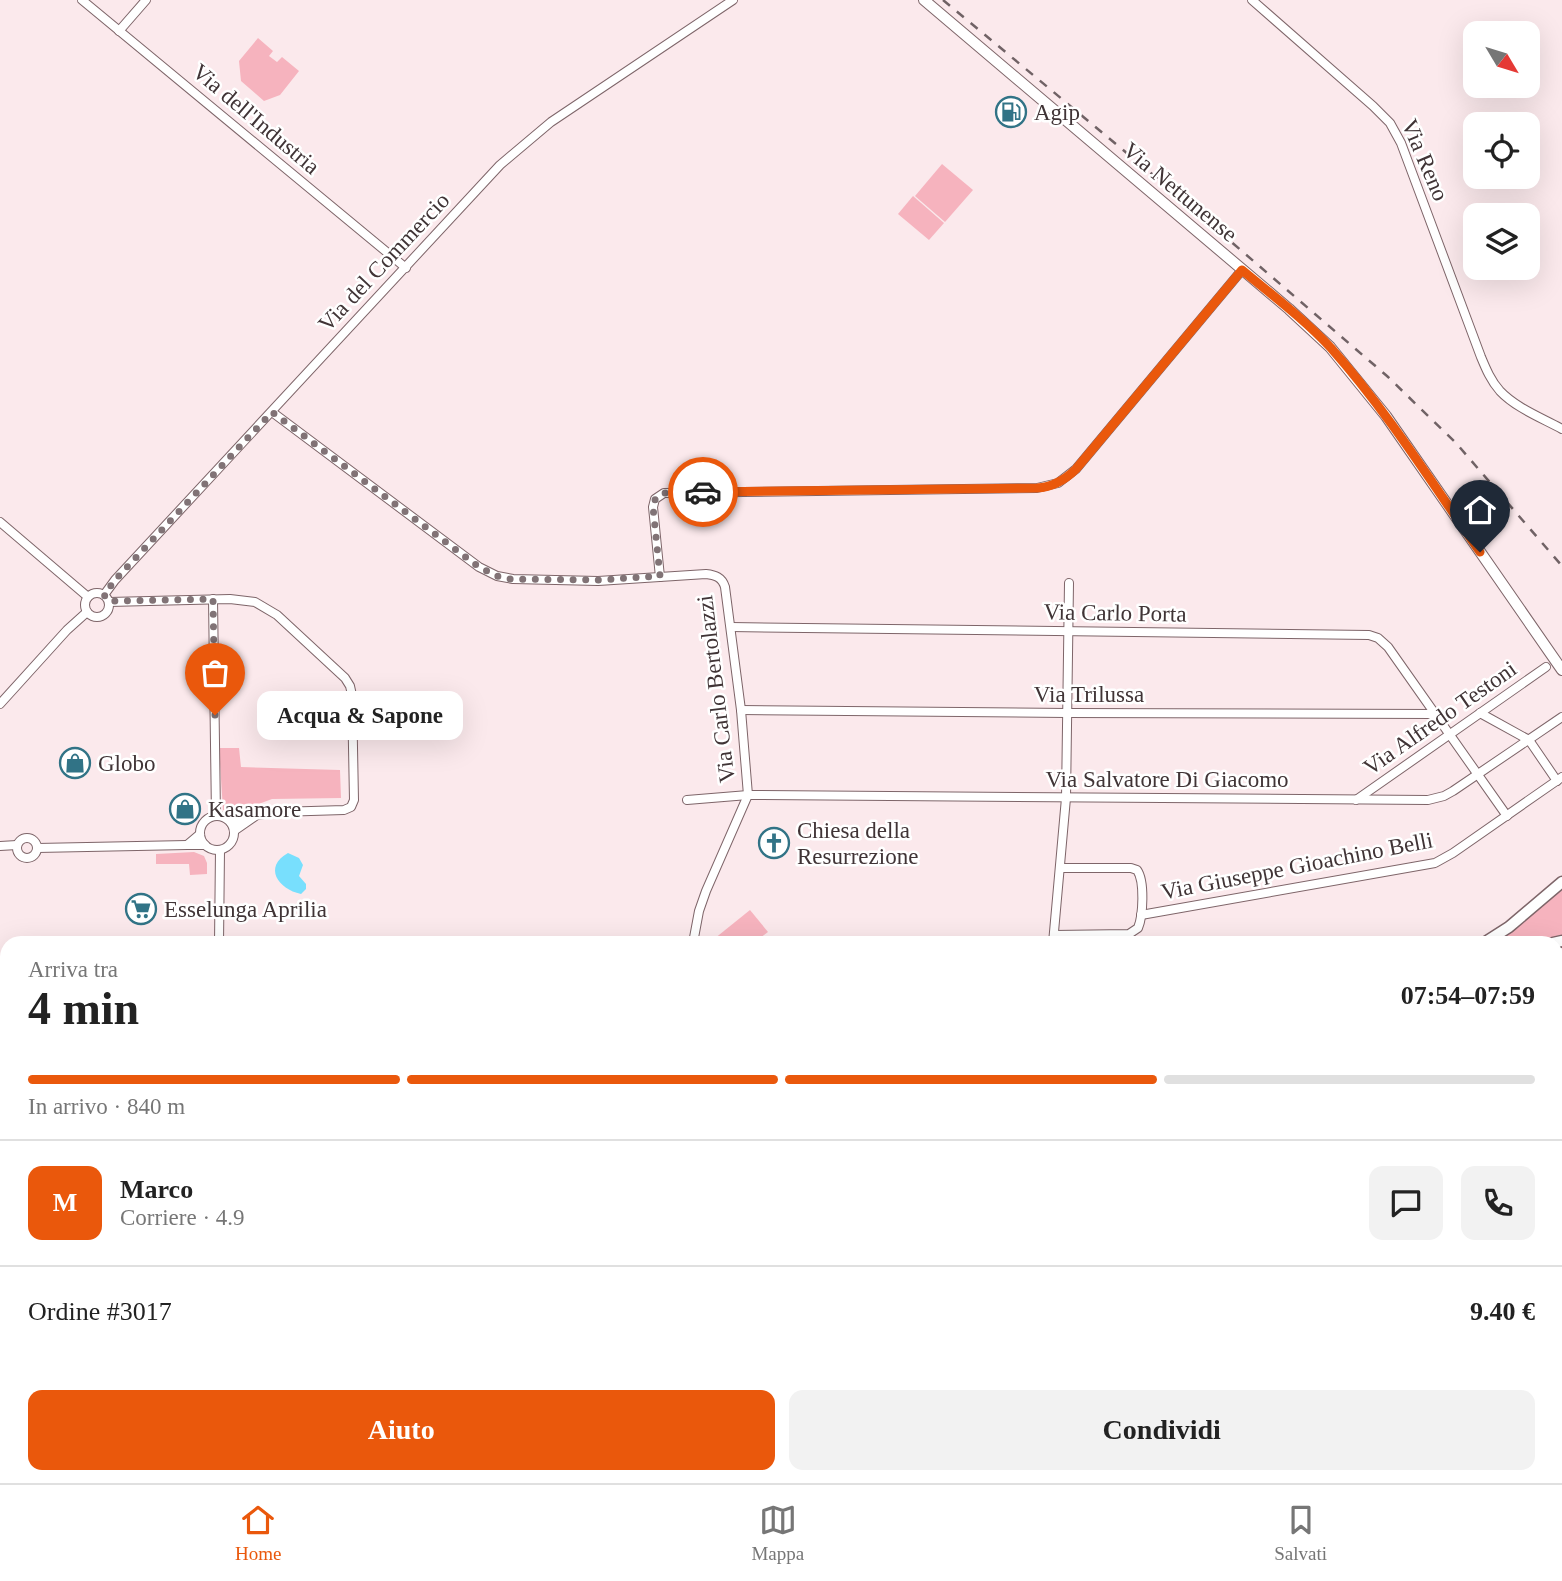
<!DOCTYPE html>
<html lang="it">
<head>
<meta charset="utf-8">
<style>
  body { margin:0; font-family:Georgia,serif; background:#f2f2f2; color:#222; height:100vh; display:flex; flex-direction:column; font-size:26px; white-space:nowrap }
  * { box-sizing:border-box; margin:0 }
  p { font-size:23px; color:#767676 }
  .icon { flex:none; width:38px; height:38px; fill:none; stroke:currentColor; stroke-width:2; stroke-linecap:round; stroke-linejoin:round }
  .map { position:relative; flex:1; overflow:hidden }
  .sheet { position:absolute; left:0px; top:936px; width:1563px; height:548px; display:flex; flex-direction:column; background:#fff; border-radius:21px 21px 0 0; box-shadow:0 7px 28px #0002 }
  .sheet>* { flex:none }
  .needle { width:46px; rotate:128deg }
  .tools { position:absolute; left:1463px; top:21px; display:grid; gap:14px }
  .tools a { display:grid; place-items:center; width:77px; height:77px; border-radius:14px; background:#fff; box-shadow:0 7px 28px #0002; font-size:35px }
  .pin { position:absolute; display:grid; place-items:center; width:60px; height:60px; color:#fff; margin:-72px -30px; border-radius:50% 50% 50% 0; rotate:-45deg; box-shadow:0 0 7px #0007 }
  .pin .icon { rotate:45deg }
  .courier { position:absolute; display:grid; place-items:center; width:70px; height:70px; margin:-35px; border:5px solid #ea580c; border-radius:50%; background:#fff; color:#222; box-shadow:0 2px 9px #0007 }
  .bubble { position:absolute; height:49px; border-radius:14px; background:#fff; box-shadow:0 7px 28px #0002; font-size:23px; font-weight:600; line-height:49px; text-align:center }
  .overview em { font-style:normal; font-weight:600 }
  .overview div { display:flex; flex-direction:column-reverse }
  .overview { display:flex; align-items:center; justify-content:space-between; height:119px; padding:0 28px }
  h1 { font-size:46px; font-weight:600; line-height:52px }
  .bar { display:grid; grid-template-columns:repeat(4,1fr); gap:10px 7px; align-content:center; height:84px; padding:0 28px }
  .bar i { height:9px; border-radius:5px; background:#e0e0e0 }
  .bar .on { background:#ea580c }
  .bar p { grid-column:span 4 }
  .line { display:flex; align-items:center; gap:18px; padding:0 28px; border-top:2px solid #e0e0e0 }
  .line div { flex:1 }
  .round { display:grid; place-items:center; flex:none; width:74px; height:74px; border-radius:14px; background:#f2f2f2 }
  .button { display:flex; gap:14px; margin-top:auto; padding:14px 28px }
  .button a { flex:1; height:80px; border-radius:14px; background:#ea580c; color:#fff; font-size:28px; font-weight:600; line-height:80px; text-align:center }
  .button a+a { background:#f2f2f2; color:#222 }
  .menu { display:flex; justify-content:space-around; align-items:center; height:98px; border-top:2px solid #e0e0e0; background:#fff; font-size:19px; color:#767676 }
  .menu a { display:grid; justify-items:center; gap:4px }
  .menu .on { color:#ea580c }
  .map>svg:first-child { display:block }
  .green { fill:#f6b3be }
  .water { fill:#78dffd }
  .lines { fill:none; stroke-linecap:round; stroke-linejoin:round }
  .minor-casing { stroke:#7e6569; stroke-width:10 }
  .major-casing { stroke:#7e6569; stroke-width:12 }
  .highway-casing { stroke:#7e6569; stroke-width:13 }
  .minor { stroke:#fff; stroke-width:8 }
  .major { stroke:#fff; stroke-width:10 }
  .highway { stroke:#fff; stroke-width:10 }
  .rail { stroke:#706265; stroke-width:2.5; stroke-dasharray:9 9; stroke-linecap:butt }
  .done { stroke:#817376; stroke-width:7; stroke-dasharray:0 12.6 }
  .route { stroke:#ea580c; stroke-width:9 }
  .labels { text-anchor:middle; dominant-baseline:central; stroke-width:5; stroke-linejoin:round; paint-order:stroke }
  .poi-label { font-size:23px; fill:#403436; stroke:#fff; text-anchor:start }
  .street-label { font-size:23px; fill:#403436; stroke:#fff }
</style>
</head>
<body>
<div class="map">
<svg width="1562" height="1483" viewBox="0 0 1562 1483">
  <rect width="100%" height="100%" fill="#fbe9ec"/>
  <!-- green -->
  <g class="green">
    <polygon points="258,38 273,51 269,56 277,62 282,57 299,71 280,95 264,101 241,81 239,61"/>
    <polygon points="942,164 973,190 945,222 915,196"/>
    <polygon points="913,196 944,223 929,240 898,214"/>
    <polygon points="219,748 239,748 241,767 340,770 341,798 272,799 234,813 229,814 223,810"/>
    <polygon points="194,852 204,856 207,863 207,874 190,875 189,864 156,864 156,854"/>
    <polygon points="1562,890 1562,939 1538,943 1497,943"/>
    <polygon points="750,910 768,932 753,943 709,943"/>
    <polygon points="680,1477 829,1477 833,1483 679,1483"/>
  </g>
  <!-- water -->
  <path class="water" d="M288,853L299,858L303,865L299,876L306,884V889L301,894C278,889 263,867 288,853Z"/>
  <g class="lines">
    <!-- minor casing -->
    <g class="minor-casing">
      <g id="minor">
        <polyline points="82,0 406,268"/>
        <path d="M1252,0L1373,106L1390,123L1401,143L1481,357C1486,369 1491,381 1500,391C1516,408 1542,418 1562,429"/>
        <polyline points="119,31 146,0"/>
        <path d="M272,412L479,567L497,576L513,579L598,581L706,574C715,575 722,577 725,587L741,710L748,795L706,891L699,911L693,943"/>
        <polyline points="0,522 88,597"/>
        <polyline points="660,577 653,507 655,499 664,493 1037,488 1058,483 1076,469 1242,270"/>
        <circle cx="97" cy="605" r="12"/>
        <polyline points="104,595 115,580 500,165 551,122 733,0"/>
        <polyline points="213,599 216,816"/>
        <polyline points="109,602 230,599 255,602 277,615 345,678 350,686 352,695 354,800 351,807 344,810 278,812 257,815"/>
        <polyline points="731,627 1369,635 1378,638 1388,647 1507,816"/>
        <polyline points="0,704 67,630 87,612"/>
        <polyline points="741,710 1067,713 1436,714"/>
        <polyline points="1480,713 1529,740 1557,781"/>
        <polyline points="687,800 748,795 1428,800 1444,796 1453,791 1562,717"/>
        <polyline points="1356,800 1546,667"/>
        <circle cx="217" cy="833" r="17"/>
        <polyline points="231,823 257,815 234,831"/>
        <polyline points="200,834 187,845 205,845"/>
        <circle cx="27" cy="848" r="10"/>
        <polyline points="0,846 17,845"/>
        <polyline points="37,848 187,845"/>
        <polyline points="1141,915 1435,863 1453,853 1562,777"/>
        <path d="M1054,935L1129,934L1138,928C1143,916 1145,881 1137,870L1131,868H1060"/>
        <polyline points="219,943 220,850"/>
        <polyline points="1053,943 1066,798 1069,583"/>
        <polyline points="0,1007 7,1011"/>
        <polyline points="0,1150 7,1141"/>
        <polyline points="1556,1209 1562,1208"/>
        <polyline points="0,1332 7,1337"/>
        <polyline points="1556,1360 1562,1361"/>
        <polyline points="0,1398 7,1398"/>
        <polyline points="189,1477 197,1483"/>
        <polyline points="479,1477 487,1483"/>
        <polyline points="1072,1477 1075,1483"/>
        <polyline points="1295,1477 1298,1483"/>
        <polyline points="1470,1477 1473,1483"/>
        <polyline points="69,1483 74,1477"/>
        <polyline points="274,1483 278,1477"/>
        <polyline points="625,1483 626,1477"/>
        <polyline points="1135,1483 1147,1477"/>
      </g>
    </g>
    <!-- major casing -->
    <g class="major-casing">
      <polyline id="major" points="924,0 1289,309 1330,347 1386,416 1562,670"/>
    </g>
    <!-- highway casing -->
    <g class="highway-casing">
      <g id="highway">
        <polyline points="1484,943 1509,927 1562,882"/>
        <polyline points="1553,943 1562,941"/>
        <polyline points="1556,955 1562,953"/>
        <polyline points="1556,1000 1562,1002"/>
        <polyline points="0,1062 7,1062"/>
        <polyline points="0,1074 7,1074"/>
      </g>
    </g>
    <!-- minor -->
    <use href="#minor" class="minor"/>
    <!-- major -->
    <use href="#major" class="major"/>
    <!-- highway -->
    <use href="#highway" class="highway"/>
    <!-- rail -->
    <polyline class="rail" points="943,0 1164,184 1387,376 1456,443 1562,566"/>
  </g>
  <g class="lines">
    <!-- done -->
    <path class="done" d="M215,715L213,599L109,601L104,595L115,580L272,412L479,567L497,576L509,579L598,580L660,576L653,507C654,499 657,496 664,493L703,492"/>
    <!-- route -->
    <path class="route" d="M703,492L1037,488C1053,487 1065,480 1076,469L1242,270C1272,295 1304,319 1331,348C1387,411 1432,483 1480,552"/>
  </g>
  <!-- icons -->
  <defs>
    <g id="fuel-ring" transform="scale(1.575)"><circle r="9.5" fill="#fff" stroke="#317386" stroke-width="1.5"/><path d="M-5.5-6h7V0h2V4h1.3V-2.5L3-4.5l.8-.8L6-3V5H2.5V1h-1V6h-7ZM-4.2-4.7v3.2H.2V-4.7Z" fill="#317386"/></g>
    <g id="shop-ring" transform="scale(1.575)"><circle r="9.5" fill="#fff" stroke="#317386" stroke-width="1.5"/><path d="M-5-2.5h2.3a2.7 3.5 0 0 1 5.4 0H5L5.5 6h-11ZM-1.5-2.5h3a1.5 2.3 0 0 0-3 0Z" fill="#317386"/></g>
    <g id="church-ring" transform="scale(1.575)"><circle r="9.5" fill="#fff" stroke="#317386" stroke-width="1.5"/><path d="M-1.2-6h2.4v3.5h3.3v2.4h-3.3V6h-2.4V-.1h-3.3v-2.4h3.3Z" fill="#317386"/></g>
    <g id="supermarket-ring" transform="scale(1.575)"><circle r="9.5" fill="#fff" stroke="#317386" stroke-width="1.5"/><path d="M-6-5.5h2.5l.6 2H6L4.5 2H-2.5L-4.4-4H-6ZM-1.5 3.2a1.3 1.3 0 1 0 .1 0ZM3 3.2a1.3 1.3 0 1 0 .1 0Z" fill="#317386"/></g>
  </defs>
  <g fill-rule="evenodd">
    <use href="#fuel-ring" x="1011" y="112"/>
    <use href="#shop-ring" x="75" y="763"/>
    <use href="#shop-ring" x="185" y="809"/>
    <use href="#church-ring" x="774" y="843"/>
    <use href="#supermarket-ring" x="141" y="909"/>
  </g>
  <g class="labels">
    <!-- poi labels -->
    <g class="poi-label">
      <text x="1034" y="112">Agip</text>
      <text x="98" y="763">Globo</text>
      <text x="208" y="809">Kasamore</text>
      <text x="797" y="830">Chiesa della<tspan x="797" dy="26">Resurrezione</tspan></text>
      <text x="164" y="909">Esselunga Aprilia</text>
    </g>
    <!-- street labels -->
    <g class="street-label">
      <text transform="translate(256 119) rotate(40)">Via dell'Industria</text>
      <text transform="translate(1425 160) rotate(67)">Via Reno</text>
      <text transform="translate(1180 192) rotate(40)">Via Nettunense</text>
      <text transform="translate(384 262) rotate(-47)">Via del Commercio</text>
      <text transform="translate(1115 613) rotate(1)">Via Carlo Porta</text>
      <text transform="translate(716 689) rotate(-97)">Via Carlo Bertolazzi</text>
      <text x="1089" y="694">Via Trilussa</text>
      <text transform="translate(1440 718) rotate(-35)">Via Alfredo Testoni</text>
      <text x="1167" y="779">Via Salvatore Di Giacomo</text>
      <text transform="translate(1297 866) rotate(-11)">Via Giuseppe Gioachino Belli</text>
    </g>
  </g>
</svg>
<div class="tools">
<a><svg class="needle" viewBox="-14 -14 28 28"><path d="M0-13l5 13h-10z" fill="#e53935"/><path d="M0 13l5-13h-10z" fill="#767676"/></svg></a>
<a><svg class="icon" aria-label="locate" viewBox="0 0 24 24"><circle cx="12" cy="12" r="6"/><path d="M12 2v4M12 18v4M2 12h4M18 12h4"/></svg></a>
<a><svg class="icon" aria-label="layers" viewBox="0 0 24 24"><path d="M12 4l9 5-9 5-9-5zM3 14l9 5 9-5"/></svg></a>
</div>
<div class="pin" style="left:215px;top:715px;background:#ea580c"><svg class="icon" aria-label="bag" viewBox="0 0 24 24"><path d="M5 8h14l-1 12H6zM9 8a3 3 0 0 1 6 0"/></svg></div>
<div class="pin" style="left:1480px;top:552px;background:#1f2937"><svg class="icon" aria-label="home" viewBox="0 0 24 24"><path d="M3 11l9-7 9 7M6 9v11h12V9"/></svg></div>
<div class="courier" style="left:703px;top:492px"><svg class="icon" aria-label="car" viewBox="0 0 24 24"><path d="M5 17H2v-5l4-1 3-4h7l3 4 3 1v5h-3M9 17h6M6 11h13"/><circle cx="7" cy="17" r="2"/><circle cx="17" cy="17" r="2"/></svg></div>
<div class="bubble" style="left:257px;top:691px;width:206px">Acqua &amp; Sapone</div>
<section class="sheet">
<div class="overview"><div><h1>4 min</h1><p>Arriva tra</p></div><em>07:54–07:59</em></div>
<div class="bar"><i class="on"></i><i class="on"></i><i class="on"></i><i></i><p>In arrivo · 840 m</p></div>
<div class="line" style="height:126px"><b class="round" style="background:#ea580c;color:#fff">M</b><div><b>Marco</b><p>Corriere · 4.9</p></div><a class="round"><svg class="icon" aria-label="chat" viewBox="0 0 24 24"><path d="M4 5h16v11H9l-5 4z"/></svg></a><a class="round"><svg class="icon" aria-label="phone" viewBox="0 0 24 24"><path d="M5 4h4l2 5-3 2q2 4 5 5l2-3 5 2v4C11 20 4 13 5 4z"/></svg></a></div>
<div class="line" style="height:91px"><div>Ordine #3017</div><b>9.40 €</b></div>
<div class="button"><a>Aiuto</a><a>Condividi</a></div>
</section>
</div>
<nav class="menu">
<a class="on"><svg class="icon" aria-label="home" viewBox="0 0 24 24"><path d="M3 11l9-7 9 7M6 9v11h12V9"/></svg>Home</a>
<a><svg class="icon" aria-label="map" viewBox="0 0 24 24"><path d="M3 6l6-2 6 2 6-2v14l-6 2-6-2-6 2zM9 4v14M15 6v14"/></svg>Mappa</a>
<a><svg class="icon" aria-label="saved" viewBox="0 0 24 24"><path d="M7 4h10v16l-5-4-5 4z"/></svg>Salvati</a>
</nav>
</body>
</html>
